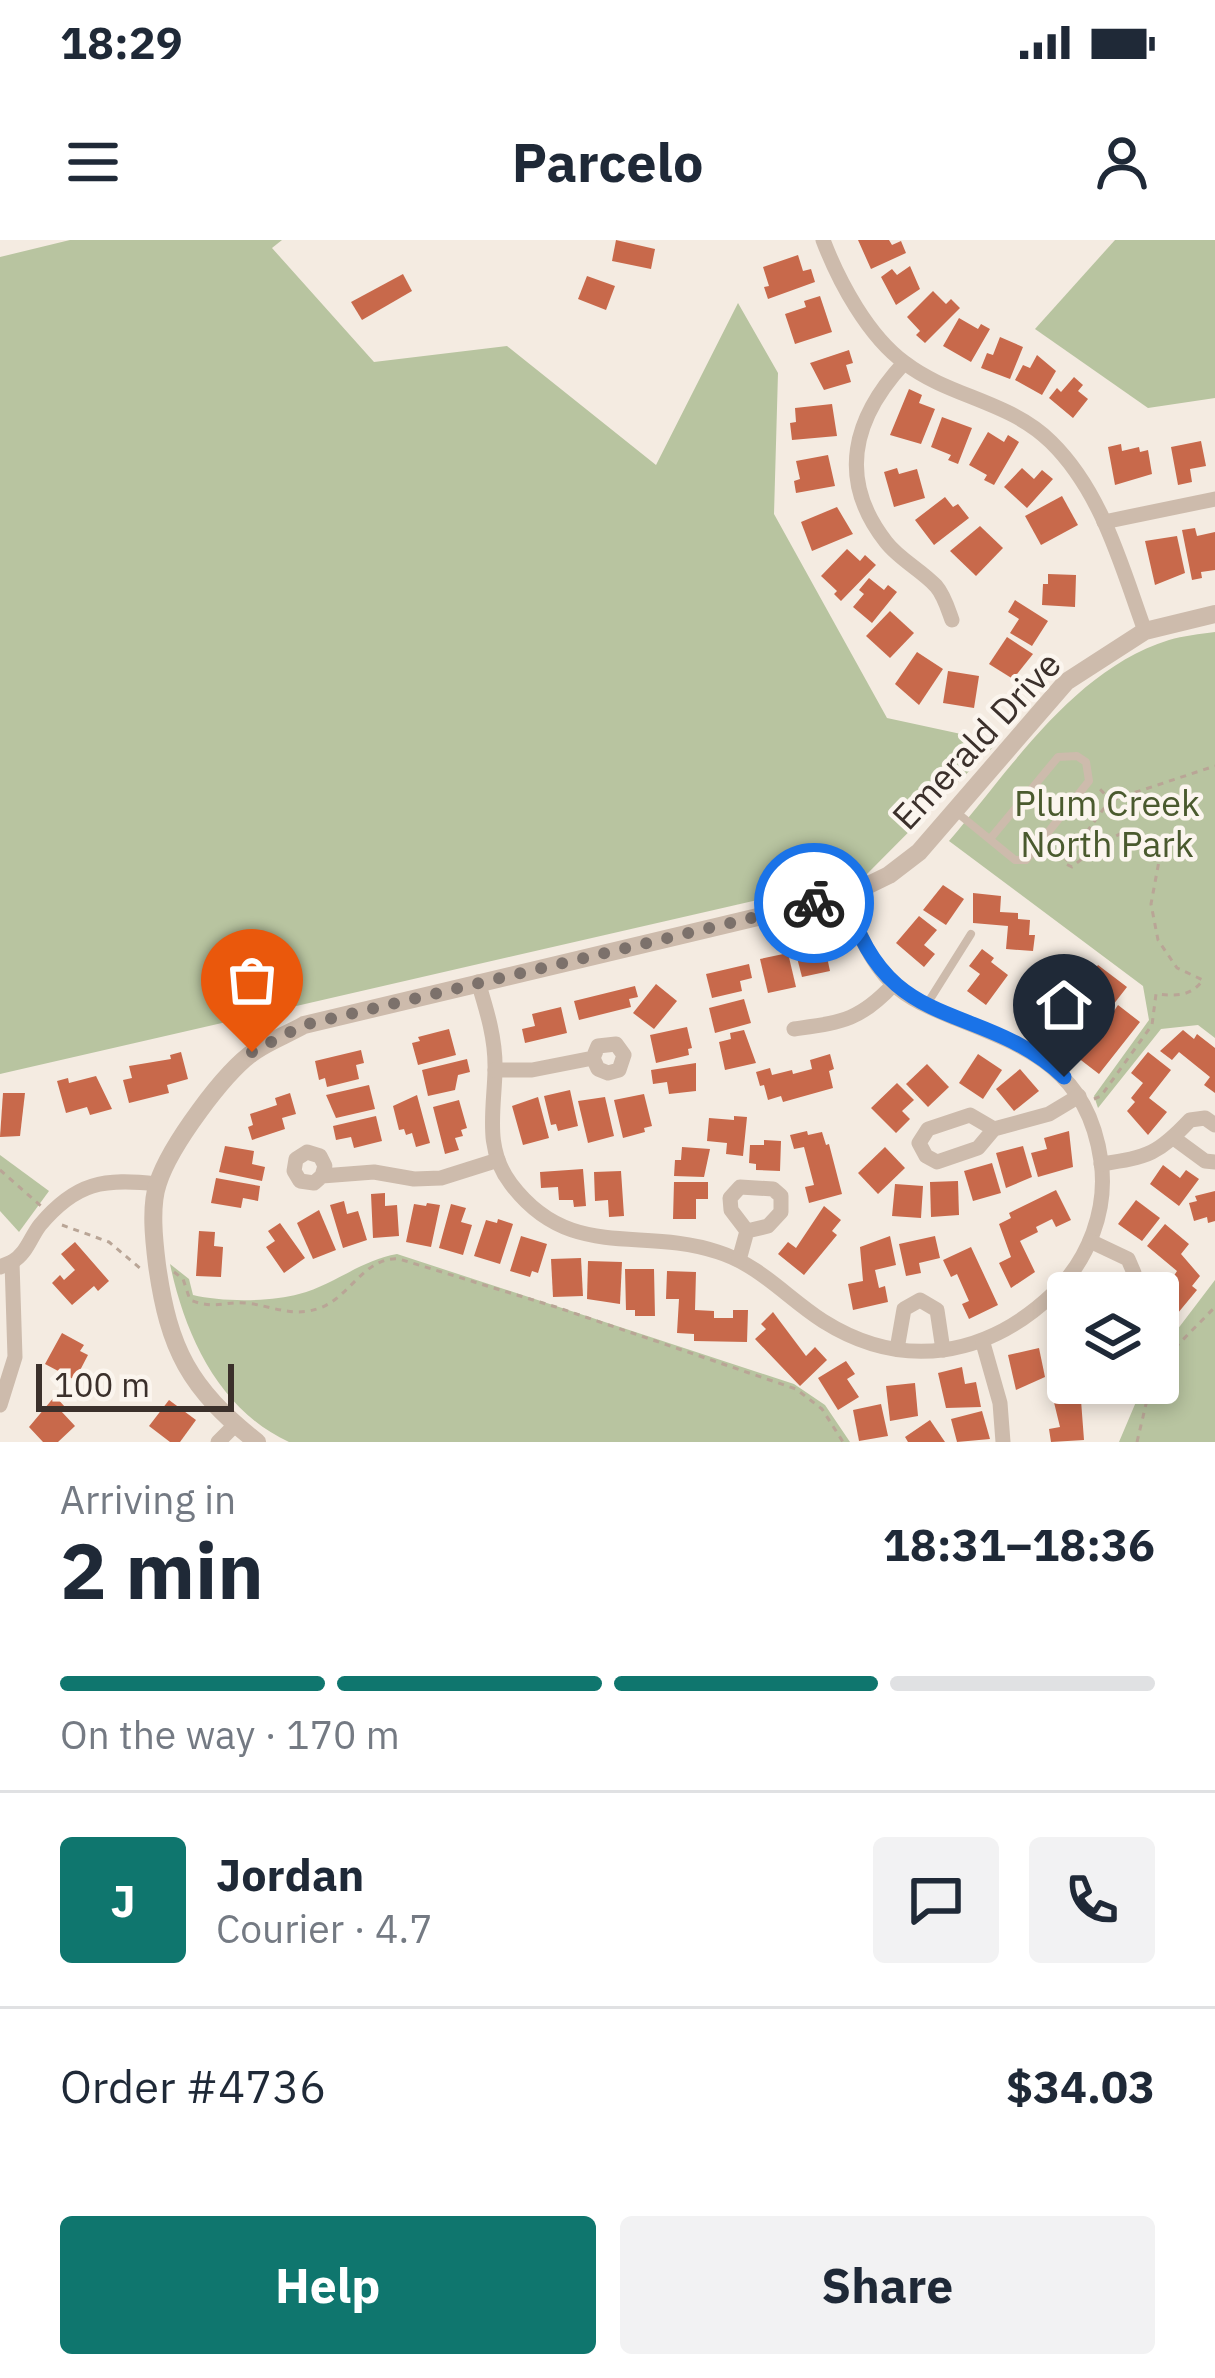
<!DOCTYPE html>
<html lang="en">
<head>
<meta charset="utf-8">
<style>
  body { margin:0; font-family:"IBM Plex Sans",sans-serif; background:#f2f2f3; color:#1f2937; height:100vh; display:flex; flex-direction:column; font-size:45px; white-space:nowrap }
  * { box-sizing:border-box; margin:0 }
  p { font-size:39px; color:#747a83 }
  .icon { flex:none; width:66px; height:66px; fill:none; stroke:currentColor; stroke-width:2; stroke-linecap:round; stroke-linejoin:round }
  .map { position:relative; height:1202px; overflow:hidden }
  .panel { display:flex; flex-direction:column; background:#fff; flex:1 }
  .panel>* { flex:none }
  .fabs { position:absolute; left:1047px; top:1032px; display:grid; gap:24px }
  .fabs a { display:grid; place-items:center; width:132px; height:132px; border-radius:12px; background:#fff; box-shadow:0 6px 18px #0003; font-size:60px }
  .scale { position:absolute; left:36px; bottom:30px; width:198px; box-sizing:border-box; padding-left:12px; border:6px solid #3b302b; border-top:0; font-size:33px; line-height:42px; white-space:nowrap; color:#3b302b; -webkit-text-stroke:9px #fbf5ee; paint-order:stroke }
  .pin { position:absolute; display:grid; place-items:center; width:102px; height:102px; color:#fff; margin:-123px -51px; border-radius:50% 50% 50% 0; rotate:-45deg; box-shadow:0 0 12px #0007 }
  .pin .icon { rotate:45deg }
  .courier { position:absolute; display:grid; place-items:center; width:120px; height:120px; margin:-60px; border:9px solid #1a73e8; border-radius:50%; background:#fff; color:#222; box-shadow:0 3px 15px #0007 }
  .summary em { font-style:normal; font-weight:800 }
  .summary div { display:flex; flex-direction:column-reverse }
  .summary { display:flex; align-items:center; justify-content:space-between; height:204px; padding:0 60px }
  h1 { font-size:78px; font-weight:800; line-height:90px }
  .bar { display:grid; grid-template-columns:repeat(4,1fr); gap:18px 12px; align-content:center; height:144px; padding:0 60px }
  .bar i { height:15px; border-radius:9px; background:#e0e1e3 }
  .bar .active { background:#0f766e }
  .bar p { grid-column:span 4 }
  .line { display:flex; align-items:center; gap:30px; padding:0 60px; border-top:3px solid #e0e1e3 }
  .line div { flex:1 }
  .round { display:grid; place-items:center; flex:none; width:126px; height:126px; border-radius:12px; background:#f2f2f3 }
  .cta { display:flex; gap:24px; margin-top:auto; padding:24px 60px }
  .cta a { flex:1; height:138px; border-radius:12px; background:#0f766e; color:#fff; font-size:48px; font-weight:800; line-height:138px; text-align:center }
  .cta a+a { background:#f2f2f3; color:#1f2937 }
  .status { display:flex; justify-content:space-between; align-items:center; height:84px; padding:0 60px; background:#fff; direction:ltr }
  .status svg { height:33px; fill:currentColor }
  header { display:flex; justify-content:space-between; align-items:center; height:156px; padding:0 60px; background:#fff; font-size:54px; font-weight:800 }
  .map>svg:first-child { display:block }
  .green { fill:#b8c4a0 }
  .building { fill:#c8694b }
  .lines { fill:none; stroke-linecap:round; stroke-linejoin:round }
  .path { stroke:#b9a596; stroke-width:3; stroke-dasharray:6 6; stroke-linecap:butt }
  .service { stroke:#cdbbac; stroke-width:8 }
  .minor { stroke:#cdbbac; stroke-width:15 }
  .tertiary { stroke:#cdbbac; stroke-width:18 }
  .done { stroke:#7c716b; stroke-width:12; stroke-dasharray:0 21.6 }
  .route { stroke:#1a73e8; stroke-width:15 }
  .labels { text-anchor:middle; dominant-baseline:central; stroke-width:9; stroke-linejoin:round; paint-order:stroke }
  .street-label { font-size:36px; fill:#3b302b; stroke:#fbf5ee }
  .park-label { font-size:36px; fill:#4a5a2e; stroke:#fbf5ee }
</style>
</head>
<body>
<div class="status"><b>18:29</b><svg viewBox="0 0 49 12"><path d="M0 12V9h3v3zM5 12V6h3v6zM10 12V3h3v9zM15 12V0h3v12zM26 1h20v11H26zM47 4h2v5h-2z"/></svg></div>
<header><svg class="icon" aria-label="menu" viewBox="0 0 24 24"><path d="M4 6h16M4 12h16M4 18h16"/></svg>Parcelo<svg class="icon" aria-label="person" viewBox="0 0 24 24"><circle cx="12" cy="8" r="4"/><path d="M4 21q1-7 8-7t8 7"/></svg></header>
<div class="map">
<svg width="1215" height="1202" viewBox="0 0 1215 1202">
  <rect width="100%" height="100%" fill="#f4ebe1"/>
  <!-- green -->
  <g class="green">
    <polygon points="70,0 282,0 272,8 374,122 507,106 656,225 738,63 778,133 774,274 887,478 998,502 866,635 0,834 0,17"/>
    <polygon points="1115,0 1215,0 1215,158 1148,168 1035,89"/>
    <path d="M1215,392V798L1198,785L1161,789L1098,868L1094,856L1149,780L1143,746L949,601C1011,529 1073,430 1169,400C1183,396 1200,394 1215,392Z"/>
    <polygon points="0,915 49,951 19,992 0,971"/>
    <path d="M397,1014L794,1144L825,1165L850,1202H289C219,1170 185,1095 170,1024L189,1039L193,1055C221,1062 271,1062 299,1054C334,1045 361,1020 397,1014Z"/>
    <polygon points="1215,1040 1215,1202 1119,1202 1144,1143 1158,1143 1158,1115"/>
  </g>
  <!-- building -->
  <g class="building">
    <polygon points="616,0 655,9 651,29 612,21"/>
    <polygon points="858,0 889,0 892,5 901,1 906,13 871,29"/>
    <polygon points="798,15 803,31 811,29 815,42 768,59 764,47 769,46 763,27"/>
    <polygon points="910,26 920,49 896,65 881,37 892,29 897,35"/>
    <polygon points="403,34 412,51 362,80 351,62"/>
    <polygon points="587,36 615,46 606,70 578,59"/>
    <polygon points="933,51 946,64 951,59 960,68 925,103 916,95 920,91 907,77"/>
    <polygon points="820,56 832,92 795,104 785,74 806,67 804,61"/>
    <polygon points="959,78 978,89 981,84 990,89 971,122 943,106"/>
    <polygon points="1000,97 1023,107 1010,139 981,128 987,113 993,115"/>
    <polygon points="849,110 853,123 846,125 851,142 824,150 810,123"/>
    <polygon points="1037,115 1056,131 1042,155 1015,140 1023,125 1030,128"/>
    <polygon points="1074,137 1083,145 1078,151 1088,159 1073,178 1049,158 1057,148 1061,152"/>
    <polygon points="909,149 922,155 919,163 935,169 921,204 890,195"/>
    <polygon points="832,164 837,196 792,200 790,183 796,182 795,168"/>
    <polygon points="942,177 972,188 958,224 948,220 951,215 931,207"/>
    <polygon points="988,192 1004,202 1008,195 1019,202 994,245 984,240 987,235 969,225"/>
    <polygon points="1201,201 1206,226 1190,229 1192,242 1178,245 1171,207"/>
    <polygon points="1121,204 1122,211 1139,207 1140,212 1148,210 1152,234 1115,245 1108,207"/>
    <polygon points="828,215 835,246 796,253 794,241 800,239 796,221"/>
    <polygon points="897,228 899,234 917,229 925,258 894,267 884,232"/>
    <polygon points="1022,228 1034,239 1042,230 1053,239 1027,268 1004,247"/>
    <polygon points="1062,256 1078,285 1041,305 1025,276"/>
    <polygon points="945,257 953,267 958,264 969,278 934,305 915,280"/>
    <polygon points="837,267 853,294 812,311 801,282"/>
    <polygon points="980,286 1003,308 976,336 950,311"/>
    <polygon points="1195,288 1197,296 1215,292 1215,330 1201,332 1202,338 1192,340 1182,290"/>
    <polygon points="1177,296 1185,333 1155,345 1145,301"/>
    <polygon points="847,309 860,321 865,315 876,325 841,361 834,354 837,351 821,336"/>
    <polygon points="1048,334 1076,335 1075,367 1042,365 1043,344 1048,344"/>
    <polygon points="869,338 884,350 888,345 897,352 872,383 853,367 864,354 859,350"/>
    <polygon points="1015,360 1048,381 1032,406 1010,393 1019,379 1008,372"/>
    <polygon points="890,371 914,393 890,418 866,396"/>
    <polygon points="1007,397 1033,414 1013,439 989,424"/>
    <polygon points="917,412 943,429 919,465 895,444"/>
    <polygon points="948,431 979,436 974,468 943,463"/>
    <polygon points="943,645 964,659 946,685 923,670"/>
    <polygon points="973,653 1001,656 1000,672 1018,673 1018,679 1030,680 1029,695 1035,695 1033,711 1006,709 1008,686 973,683"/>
    <polygon points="919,676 937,690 924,705 935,714 924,727 896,703"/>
    <polygon points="823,699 830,731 802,737 794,706"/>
    <polygon points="982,709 994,718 991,722 1008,735 986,765 967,751 980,734 969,726"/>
    <polygon points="788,713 796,747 768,753 760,719"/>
    <polygon points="1058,719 1085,733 1076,744 1072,741 1059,758 1056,756 1045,770 1054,777 1044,791 1015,770"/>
    <polygon points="749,724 752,738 740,741 742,751 712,758 706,734"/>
    <polygon points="1098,725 1127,747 1113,765 1097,752 1090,761 1078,751"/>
    <polygon points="656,744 677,761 654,789 633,773"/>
    <polygon points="635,746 638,757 629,759 631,767 579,780 574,761"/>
    <polygon points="744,759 751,783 715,793 709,768"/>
    <polygon points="1118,765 1140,782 1099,834 1073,814 1083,801 1090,807"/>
    <polygon points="561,767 567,793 525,803 522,789 535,786 532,774"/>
    <polygon points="687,787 692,808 688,809 689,815 656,823 650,795"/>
    <polygon points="449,789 456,815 418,825 412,803 420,801 418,797"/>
    <polygon points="744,790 756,823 725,830 719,802 731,799 730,793"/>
    <polygon points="1183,790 1194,799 1197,794 1215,808 1215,853 1204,845 1210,837 1179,812 1172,820 1160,811"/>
    <polygon points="361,810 364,823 356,825 359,839 327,847 325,838 319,840 315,821"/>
    <polygon points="181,812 188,839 167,845 169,853 129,863 123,840 132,838 129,826 171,819 170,815"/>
    <polygon points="1148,812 1171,830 1149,858 1167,872 1148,895 1127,871 1135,862 1131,858 1143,843 1131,833"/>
    <polygon points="830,814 834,829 829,831 833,848 783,862 781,856 768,860 764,845 760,846 756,832 770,828 772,835 792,830 793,834 812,829 810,820"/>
    <polygon points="978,814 1002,830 983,859 959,843"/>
    <polygon points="467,819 470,832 458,835 455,850 428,856 422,830"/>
    <polygon points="696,823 696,851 669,854 667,842 653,844 651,830"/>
    <polygon points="927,824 949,847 928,867 906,844"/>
    <polygon points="1020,829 1039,851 1014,871 996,849"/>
    <polygon points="96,836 112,869 90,875 87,867 66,873 57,841 68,838 69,843"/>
    <polygon points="897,843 914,860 902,871 910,879 896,893 871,868"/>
    <polygon points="369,845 375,869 336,878 326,855"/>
    <polygon points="570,850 578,886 558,891 556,884 551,885 544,856"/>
    <polygon points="3,853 25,853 20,896 0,897"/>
    <polygon points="290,853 296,874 282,878 285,889 252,900 248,887 253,885 250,874 277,865 275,858"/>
    <polygon points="644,854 652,886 644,888 645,892 623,898 614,860"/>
    <polygon points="417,855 430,903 416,907 412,893 406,895 404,889 399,890 393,866"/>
    <polygon points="538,857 549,898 523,905 512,866"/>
    <polygon points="605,857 614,896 588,903 578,861"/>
    <polygon points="459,860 467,888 461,890 463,896 455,898 459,910 445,914 433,867"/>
    <polygon points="376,876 382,901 354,908 351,897 336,900 333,886"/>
    <polygon points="734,876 747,877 743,916 726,914 727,903 707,901 709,878 734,880"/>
    <polygon points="807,891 808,895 822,892 826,905 829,904 842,954 809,963 805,947 814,945 804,907 794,909 790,895"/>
    <polygon points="1069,891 1073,927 1038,937 1031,913 1047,909 1044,898"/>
    <polygon points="764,900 781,901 780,931 756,930 756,924 749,923 750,905 764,905"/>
    <polygon points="225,906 254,911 252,924 265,927 262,941 219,932"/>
    <polygon points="1023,906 1032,937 1006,948 996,913"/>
    <polygon points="682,907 710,909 704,937 674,936 675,920 681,920"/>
    <polygon points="885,907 905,928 878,954 858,933"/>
    <polygon points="992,923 1001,953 973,961 964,931"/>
    <polygon points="1163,925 1180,938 1186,930 1199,939 1179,966 1150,944"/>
    <polygon points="583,929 586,966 574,967 573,960 559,960 558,947 541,948 540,932"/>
    <polygon points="621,931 624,976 609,977 608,960 595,961 594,932"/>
    <polygon points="216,938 260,946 258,961 243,958 241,968 211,963"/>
    <polygon points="958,941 959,975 931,977 930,942"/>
    <polygon points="674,942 708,942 708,959 696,959 696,979 673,979"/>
    <polygon points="895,944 923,946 921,978 892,976"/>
    <polygon points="1056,950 1071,980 1056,987 1052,979 1036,987 1038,992 1020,1001 1035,1032 1011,1048 999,1023 1011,1017 999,984 1011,978 1009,973"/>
    <polygon points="1215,951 1215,981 1208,983 1207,977 1194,981 1189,963 1197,961 1195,956"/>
    <polygon points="385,953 385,966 397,965 399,996 373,998 371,954"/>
    <polygon points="1136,960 1160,978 1142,1001 1118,984"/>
    <polygon points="344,961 347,974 358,971 367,1000 343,1008 330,965"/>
    <polygon points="427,963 440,965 431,1007 406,1002 414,964 426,966"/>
    <polygon points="451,964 466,968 461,982 472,985 463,1015 439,1008"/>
    <polygon points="824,966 841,980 832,991 837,995 804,1035 778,1014 788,1002 796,1008"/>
    <polygon points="319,970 336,1010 313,1019 297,983"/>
    <polygon points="498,979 513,984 500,1024 474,1016 486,980 497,983"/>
    <polygon points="280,983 305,1018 284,1033 266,1007 275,1001 268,991"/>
    <polygon points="1165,984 1189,1004 1181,1014 1200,1036 1192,1046 1197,1050 1163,1091 1158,1086 1158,1060 1177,1031 1147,1006"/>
    <polygon points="199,991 215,992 214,1006 223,1007 221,1037 196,1036"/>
    <polygon points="521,996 547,1004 538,1033 532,1031 530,1037 510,1031"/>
    <polygon points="890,996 896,1025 875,1030 879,1048 885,1046 888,1062 853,1070 848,1044 863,1041 860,1007"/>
    <polygon points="935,996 940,1018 919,1023 921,1033 906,1036 899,1004"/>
    <polygon points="75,1002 109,1041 98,1051 94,1046 72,1065 52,1043 60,1035 64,1040 75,1030 61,1014"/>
    <polygon points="971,1007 998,1065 969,1079 962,1064 969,1061 957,1034 951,1037 943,1020"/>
    <polygon points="581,1018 583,1056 553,1057 551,1019"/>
    <polygon points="588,1021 622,1022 620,1064 587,1059"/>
    <polygon points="625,1029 654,1029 655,1076 635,1076 635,1070 626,1070"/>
    <polygon points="667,1031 696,1032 695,1070 714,1071 714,1078 733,1078 733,1070 748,1070 747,1102 694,1101 694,1094 677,1093 679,1059 666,1059"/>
    <polygon points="773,1072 806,1116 815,1107 827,1120 800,1146 755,1099 766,1089 761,1084"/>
    <polygon points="62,1093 84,1105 80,1111 88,1115 75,1140 45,1124"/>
    <polygon points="1039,1108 1045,1137 1016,1150 1008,1115"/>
    <polygon points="846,1121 855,1134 847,1139 859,1157 838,1170 818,1138"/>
    <polygon points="962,1127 965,1144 976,1142 981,1167 946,1168 938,1133"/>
    <polygon points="1068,1136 1068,1143 1080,1147 1084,1200 1051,1202 1049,1189 1060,1187 1050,1146 1055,1145 1054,1138"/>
    <polygon points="915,1143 918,1176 890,1181 886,1146"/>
    <polygon points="55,1156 65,1167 61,1171 75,1186 58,1202 43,1202 29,1187"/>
    <polygon points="169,1160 196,1180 180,1202 170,1202 149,1186"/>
    <polygon points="881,1164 888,1196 859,1201 853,1170"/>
    <polygon points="982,1171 990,1199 957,1202 951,1179"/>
    <polygon points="930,1180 945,1202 908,1202 905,1197"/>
  </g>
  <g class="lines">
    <!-- path -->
    <g class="path">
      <polyline points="1112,560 1215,526"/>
      <path d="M1094,859L1101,856L1152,785L1156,754C1176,756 1190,757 1203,740L1177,728L1158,700L1151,664L1159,621L1155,609L1136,595L1122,593L1100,604L1072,627L1064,623L1110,560L1099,548"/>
      <polyline points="0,930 41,966"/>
      <polyline points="62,985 109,1002 141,1029"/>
      <path d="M174,1032L183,1039L190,1060C215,1070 223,1061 246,1063C273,1066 292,1078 320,1068C350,1057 365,1016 399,1019L556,1067L796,1149L822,1169L843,1202"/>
      <polyline points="1158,1125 1215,1067"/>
      <polyline points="1137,1202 1151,1143"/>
    </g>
    <!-- service -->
    <g class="service">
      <polyline points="955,571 1015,620 1026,620 1089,541 1086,522 1077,516 1058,517 990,599"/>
      <polyline points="927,764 971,694"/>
    </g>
    <!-- minor -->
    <g class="minor">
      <path d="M823,0C839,42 868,96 905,123C949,157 1010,161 1051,202C1102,252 1121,325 1145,391"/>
      <path d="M904,123C854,177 836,238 886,302C899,319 921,330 936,346C944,355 948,369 952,380"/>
      <polyline points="1104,282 1215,259"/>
      <path d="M478,742C487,771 496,800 495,831C494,871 484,909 511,944C570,1022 640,986 718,1012C760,1025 787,1058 823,1081C904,1132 988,1116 1054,1053C1089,1019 1108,969 1101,921C1088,831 1031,808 955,778C933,769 910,760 892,743C870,722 854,685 846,656"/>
      <path d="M794,789C842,782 859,781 893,745"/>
      <polyline points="495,830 532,830 593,818 598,829 608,833 619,830 624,815 616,804 598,806 593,818"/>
      <polyline points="994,889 978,908 937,922 926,916 919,903 928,889 970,875 994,889 1049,874 1079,856"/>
      <polyline points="1175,899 1205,921 1215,922"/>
      <path d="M1101,924C1149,917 1158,914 1190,880L1205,878L1215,885"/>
      <polyline points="322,936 314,943 300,941 294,931 296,919 307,912 320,916 325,926 322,936 374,932 414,939 441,938 498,920"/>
      <polyline points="1090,1001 1128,1019 1134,1033 1127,1053"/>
      <polyline points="739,1020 747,991 768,986 781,972 781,956 773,949 740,947 730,958 731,970 747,991"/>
      <path d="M12,1022C27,1013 30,998 40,985C76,942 104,938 157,944"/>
      <polyline points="0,1027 12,1022 15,1117 0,1165"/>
      <polyline points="983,1103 1000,1163 1003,1202"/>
      <polyline points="897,1109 904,1069 920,1060 937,1070 943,1110"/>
      <polyline points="218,1202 235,1185"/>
    </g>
    <!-- tertiary -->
    <path class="tertiary" d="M257,1202C189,1148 169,1110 157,1025C154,1001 150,966 158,943C170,906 224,832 255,811C270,801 288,794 304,785L846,656L889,635L919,612L1066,442L1145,391L1215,374"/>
  </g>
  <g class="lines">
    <!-- done -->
    <polyline class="done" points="252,812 304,785 814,663"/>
    <!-- route -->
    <path class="route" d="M814,663L846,656C885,798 980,758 1064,837"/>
  </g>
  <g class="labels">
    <!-- street labels -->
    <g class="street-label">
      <text transform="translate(976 500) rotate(-47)">Emerald Drive</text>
    </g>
    <!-- park labels -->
    <g class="park-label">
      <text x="1107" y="562">Plum Creek<tspan x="1107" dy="41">North Park</tspan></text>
    </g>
  </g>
</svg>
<div class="fabs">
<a><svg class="icon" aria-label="layers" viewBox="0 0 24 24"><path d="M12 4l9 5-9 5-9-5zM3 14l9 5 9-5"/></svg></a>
</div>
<div class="scale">100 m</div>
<div class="pin" style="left:252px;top:812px;background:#ea580c"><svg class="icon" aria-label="bag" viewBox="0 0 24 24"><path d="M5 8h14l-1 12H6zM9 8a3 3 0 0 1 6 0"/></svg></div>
<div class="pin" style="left:1064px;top:837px;background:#1f2937"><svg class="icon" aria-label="home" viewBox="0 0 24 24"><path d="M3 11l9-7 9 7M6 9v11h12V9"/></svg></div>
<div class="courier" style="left:814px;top:663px"><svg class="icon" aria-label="bike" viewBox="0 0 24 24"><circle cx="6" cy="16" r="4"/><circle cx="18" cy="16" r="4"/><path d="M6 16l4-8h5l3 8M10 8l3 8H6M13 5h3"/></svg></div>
</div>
<section class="panel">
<div class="summary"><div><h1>2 min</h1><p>Arriving in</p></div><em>18:31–18:36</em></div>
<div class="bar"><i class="active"></i><i class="active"></i><i class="active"></i><i></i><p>On the way · 170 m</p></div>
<div class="line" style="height:216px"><b class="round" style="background:#0f766e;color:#fff">J</b><div><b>Jordan</b><p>Courier · 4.7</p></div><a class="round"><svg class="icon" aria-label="chat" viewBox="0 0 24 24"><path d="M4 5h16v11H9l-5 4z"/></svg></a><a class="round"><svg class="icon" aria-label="phone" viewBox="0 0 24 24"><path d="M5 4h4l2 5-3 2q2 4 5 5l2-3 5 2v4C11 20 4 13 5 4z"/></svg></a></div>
<div class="line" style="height:156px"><div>Order #4736</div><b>$34.03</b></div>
<div class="cta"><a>Help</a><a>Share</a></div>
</section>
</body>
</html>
